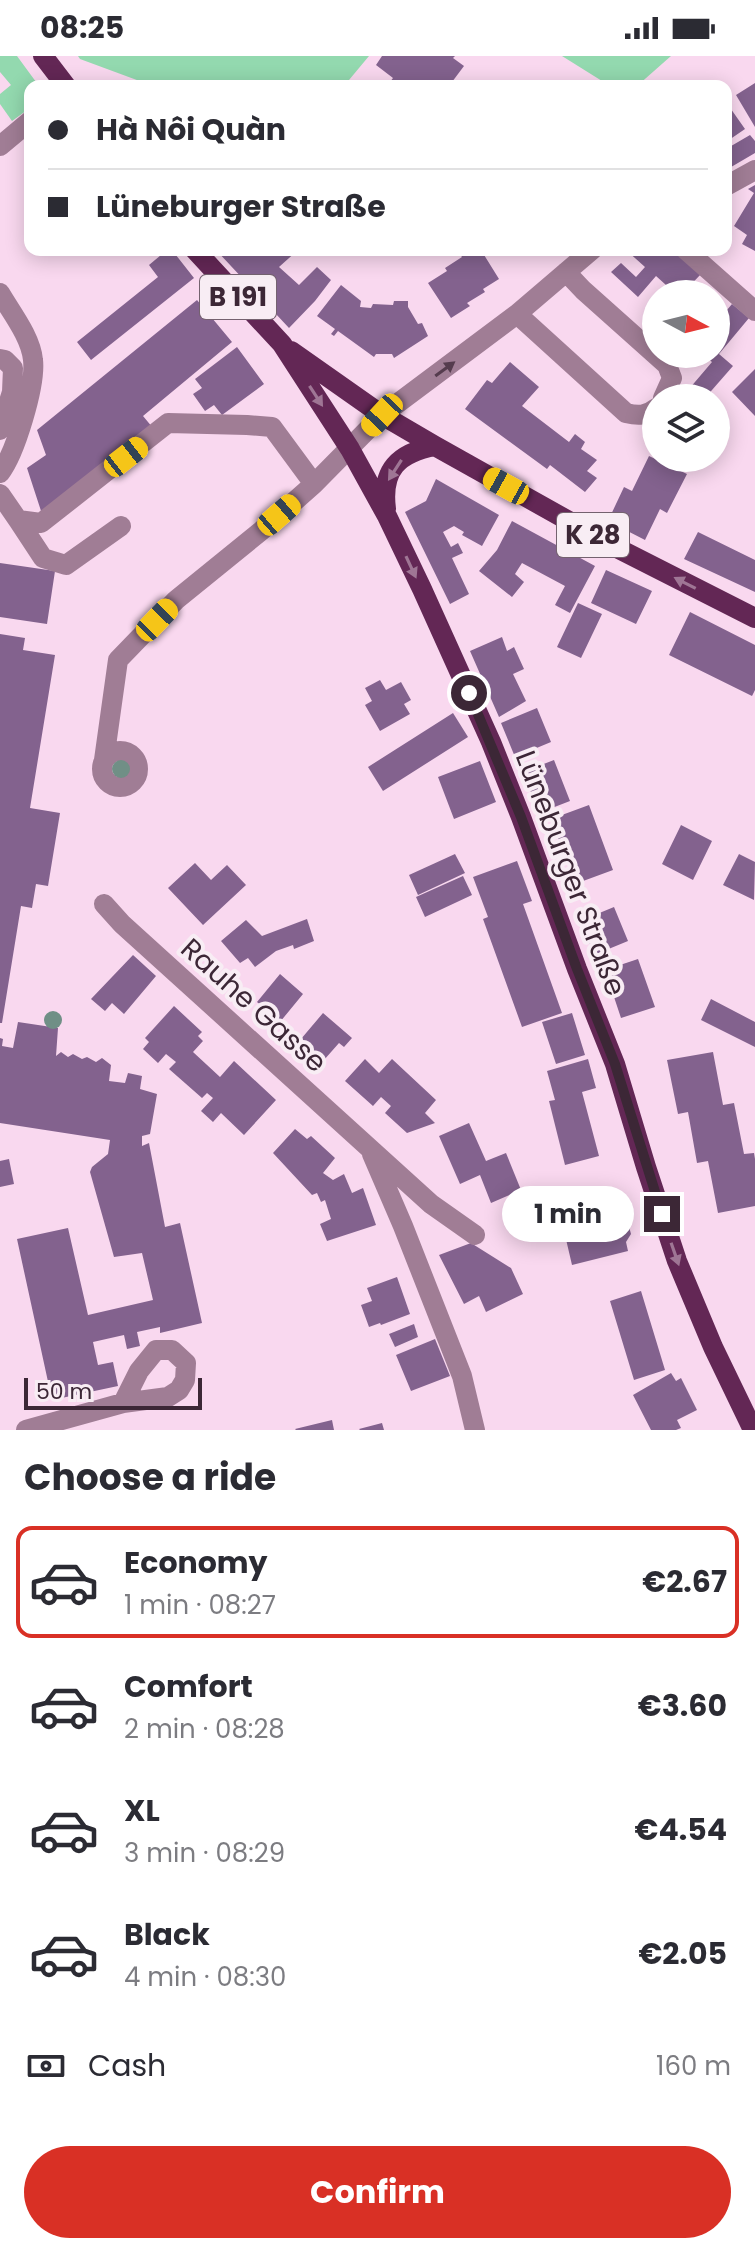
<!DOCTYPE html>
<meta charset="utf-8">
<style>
body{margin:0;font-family:Poppins,sans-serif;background:#f2f2f3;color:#2b2b33;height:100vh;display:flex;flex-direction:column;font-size:30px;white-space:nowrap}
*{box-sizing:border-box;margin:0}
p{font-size:26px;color:#7c7c81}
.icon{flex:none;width:44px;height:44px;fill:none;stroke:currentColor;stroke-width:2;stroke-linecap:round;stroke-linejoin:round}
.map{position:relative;height:1374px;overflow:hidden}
.details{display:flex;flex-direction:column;background:#fff;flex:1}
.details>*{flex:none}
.banner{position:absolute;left:24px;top:24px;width:708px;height:176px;border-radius:16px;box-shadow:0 4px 20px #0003;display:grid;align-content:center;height:176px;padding:0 24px;background:#fff}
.needle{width:52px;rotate:97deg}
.tools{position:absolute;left:642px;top:224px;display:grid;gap:16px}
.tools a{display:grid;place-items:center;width:88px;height:88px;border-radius:50%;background:#fff;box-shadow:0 4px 20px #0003;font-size:40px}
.scale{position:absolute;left:24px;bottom:20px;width:178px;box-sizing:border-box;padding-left:8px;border:4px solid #3c2736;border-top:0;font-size:22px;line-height:28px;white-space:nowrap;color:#3c2736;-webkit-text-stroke:6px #f8edf4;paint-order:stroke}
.end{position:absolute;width:36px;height:36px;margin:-18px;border:10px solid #3c2736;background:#fff;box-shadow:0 0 0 4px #fff}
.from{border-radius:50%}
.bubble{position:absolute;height:56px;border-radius:28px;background:#fff;box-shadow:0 4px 20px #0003;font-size:26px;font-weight:700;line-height:56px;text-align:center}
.car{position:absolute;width:24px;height:48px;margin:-24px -12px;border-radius:10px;box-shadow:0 0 6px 2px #0007;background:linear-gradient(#f5c518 24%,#345 0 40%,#f5c518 0 76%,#345 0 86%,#f5c518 0)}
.banner b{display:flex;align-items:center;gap:28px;height:76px;font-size:30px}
.banner b+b{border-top:2px solid #e1e1e2}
.banner i{width:20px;height:20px;background:#2b2b33}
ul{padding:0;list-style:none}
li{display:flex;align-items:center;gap:24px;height:112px;margin:0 16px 12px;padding:0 8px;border:4px solid transparent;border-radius:16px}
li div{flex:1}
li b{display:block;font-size:30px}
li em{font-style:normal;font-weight:700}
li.on{border-color:#d93025}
li>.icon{width:72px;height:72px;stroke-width:1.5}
h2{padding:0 24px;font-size:36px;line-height:96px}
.pay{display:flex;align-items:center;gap:20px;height:88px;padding:0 24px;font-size:30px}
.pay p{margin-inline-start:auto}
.button{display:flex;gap:16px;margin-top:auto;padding:16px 24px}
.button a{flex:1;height:92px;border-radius:48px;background:#d93025;color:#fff;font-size:32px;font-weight:700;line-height:92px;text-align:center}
.status{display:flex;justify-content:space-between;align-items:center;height:56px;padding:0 40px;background:#fff;direction:ltr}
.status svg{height:22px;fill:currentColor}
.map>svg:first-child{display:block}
.green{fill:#93d9af}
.building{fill:#83628e}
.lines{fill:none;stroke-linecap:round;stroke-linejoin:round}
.minor{stroke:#a07d95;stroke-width:20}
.major{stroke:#632755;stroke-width:20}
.tree{fill:#708f86}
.oneway{fill:#553c4e}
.oneway2{fill:#9f7695}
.route{stroke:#3c2736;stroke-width:10}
.labels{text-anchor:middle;stroke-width:8;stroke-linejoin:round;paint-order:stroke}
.shield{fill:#f8edf4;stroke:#74626f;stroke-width:2}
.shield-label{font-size:26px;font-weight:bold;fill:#3c2736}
.street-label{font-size:28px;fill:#3c2736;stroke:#f8edf4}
</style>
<div class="status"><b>08:25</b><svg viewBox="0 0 49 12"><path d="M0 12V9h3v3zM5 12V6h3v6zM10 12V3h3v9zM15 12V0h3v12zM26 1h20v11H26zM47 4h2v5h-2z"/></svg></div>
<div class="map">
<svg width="755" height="1374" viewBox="0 0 755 1374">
<rect width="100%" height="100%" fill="#f9d8ef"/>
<!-- green -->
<path class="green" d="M0 0H17L39 30H30V52L12 65 0 48V38L11 29 0 16Z
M78 0H369L344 30H153L80 3Z
M562 0H671L637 30H610Z"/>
<!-- building -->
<path class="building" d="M382 0H455L453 2 464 10 449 30H387L393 22 376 9Z
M755 27V71L736 39Z
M726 46 745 73 726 86Z
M750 79 755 85V97L726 114V93Z
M755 129V195L742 188 747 179 734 170 754 137 748 133Z
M167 194H172L194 222 91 304 77 286 158 221 149 209Z
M216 194H306L302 199 298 194 279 211 299 229 317 211 331 224 315 245 289 272Z
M464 194H481L499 223 483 233 485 236 467 247 470 250 451 262 428 227 447 215 445 212 462 201 459 197Z
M626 194H675L701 218 682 238H676L656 220 638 241 611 216 621 207 636 221 645 211Z
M341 229 361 245 360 251 371 252 373 248 393 249 394 245H408V251L418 268 422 267 428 280 394 302 392 298H376L374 301 338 275 334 280 331 278 335 273 317 260Z
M197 244 232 286 143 360 153 372 43 461 27 412 46 399 37 374Z
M732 248 749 262 719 298 733 310 705 342H700L689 333 712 306 702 298H716V267Z
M237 291 264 328 222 359 214 349 205 355 193 338 202 332 195 323Z
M510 306 539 331 522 350 569 386 575 378 585 386 581 393 597 404 587 415 597 422 585 436 550 409 547 413 465 353 487 324 492 327Z
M755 313V360L732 336Z
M649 400 687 418 667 457 660 453 645 484 608 465 624 431 632 435Z
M436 423 499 459 482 490 462 479 464 476 454 470 443 476 451 491 458 487 463 497 452 502 469 538 450 548 405 456 426 445Z
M512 465 595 510 570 557 555 549 565 530 522 507 515 518 524 526 512 541 479 515 497 494Z
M698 476 755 504V536L684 503Z
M0 507 55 515 47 568 0 561Z
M606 514 652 535 636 568 591 547Z
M578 547 602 558 581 602 557 591Z
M690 556 755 589V634L752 640 669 599Z
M0 578 25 582 23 594 55 599 30 752 60 757 48 830 36 828 32 852 21 850 2 967H0Z
M502 581 507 595 514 591 524 613 513 618 526 645 499 661 470 595Z
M380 624 386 634 401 626 411 644 404 648 410 658 380 675 365 649 372 645 365 632Z
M537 652 551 686 515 701 501 667Z
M453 657 468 681 383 735 368 711Z
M554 704 570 745 539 757 523 716Z
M480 705 496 746 454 763 438 721Z
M589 749 613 814 575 828 551 763Z
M681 769 712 785 693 824 662 808Z
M455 798 465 817 418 839 409 819Z
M739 798 755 806 754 844 723 829Z
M517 805 532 845 523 848 562 957 522 971 483 863 488 861 473 821Z
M195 807 211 824 227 809 246 829 203 869 168 832Z
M463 820 472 839 425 861 416 841Z
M614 851 628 885 594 899 580 865Z
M307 863 314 885 294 893 293 889 276 895 255 911 248 902 240 907 221 885 246 864 262 880Z
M133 899 156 920 124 958 112 947 105 955 91 943Z
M638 903 655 951 621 962 605 914Z
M280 918 303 938 280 966 257 946Z
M711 943 755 966V991L701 964Z
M174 950 202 976 198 980 203 985 193 996 220 1021 234 1005 276 1044 244 1079 221 1057 213 1066 201 1055 213 1042 207 1037 202 1042 169 1013 176 1006 166 998 158 1007 143 993 149 986 145 982Z
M323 957 352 982 344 991 339 987 324 1004 301 983Z
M572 957 585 999 556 1008 542 966Z
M18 966 58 972 56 1000 61 996 68 1001 73 998 82 1003 87 1001 96 1006 102 1002 111 1009 109 1025 125 1027 128 1017 142 1020 140 1033 157 1038 150 1078 142 1080V1090L149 1087 165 1171 180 1167 202 1267 160 1277V1271L137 1276 140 1290 127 1293 124 1279 93 1286 98 1309 113 1306 118 1330 52 1344 17 1183 68 1172 88 1259 153 1244 142 1197 114 1201 90 1116 92 1111 108 1098 110 1084 0 1067V982L3 983 2 990 13 992Z
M713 996 723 1049 734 1047 744 1098 754 1097 755 1103V1150L718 1157 708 1105 697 1107 688 1056 678 1058 667 1004Z
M365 1003 379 1017 392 1003 436 1044 425 1057 435 1067 407 1077 385 1057 391 1050 381 1041 373 1050 345 1025Z
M588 1003 596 1032 582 1036 599 1100 565 1109 549 1045 555 1044 547 1015Z
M469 1067 486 1105 506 1097 521 1134 491 1147 480 1119 460 1128 439 1080Z
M295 1073 307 1083 311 1080 335 1102 323 1117 333 1124 344 1118 352 1137 363 1132 376 1169 327 1185 320 1168 331 1163 325 1144 321 1146 317 1137 312 1139 273 1097Z
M9 1103 14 1128 0 1131V1105Z
M618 1152 619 1159 627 1163 631 1178 626 1186 628 1195 572 1209 565 1179 570 1178 569 1172 584 1169 589 1159Z
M471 1187 511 1212 523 1238 486 1256 479 1240 464 1248 439 1199Z
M397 1221 410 1258 381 1269 380 1267 369 1271 361 1249 372 1245 367 1232Z
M641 1235 665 1314 634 1324 610 1245Z
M414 1268 418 1281 395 1291 389 1278Z
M435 1283 450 1320 411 1335 396 1299Z
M671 1317 676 1325 681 1322 697 1354 677 1364 681 1372 676 1374H651L633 1339Z
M332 1364 334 1374H296L295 1373Z
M382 1367 384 1374H360L359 1373Z"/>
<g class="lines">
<!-- minor -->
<path class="minor" d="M0 90 30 65
M726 130 755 114
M686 194 755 255
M566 216 583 234 667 309 672 322 663 342
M0 237C11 256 31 281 33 304 36 329 15 398 0 417
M517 258 626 357C638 360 646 360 656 352
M0 303 5 304 13 312 12 336 0 374
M0 438 18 464 41 467 168 367 247 369 272 371 314 428
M18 464 43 502 66 509 121 470
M102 713a18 18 0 1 1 36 0a18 18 0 1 1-36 0Z
M104 704 118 604 176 544 261 475 314 428 382 359 517 258 592 194
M104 848 122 868 431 1148 475 1179
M372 1098 403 1170 462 1320 475 1374
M26 1374 123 1347 168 1341 179 1334 185 1324 186 1307 172 1294H156L139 1315 123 1347"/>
<!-- major -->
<path class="major" d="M43 0 66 30
M195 194 282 288 350 393 387 460 422 533 491 686 521 761 577 913 615 1008 646 1111 677 1205 713 1291 753 1374
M291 295 382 359 435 390 617 492 755 562
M386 453C381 414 398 397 435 390"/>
</g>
<!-- trees -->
<g class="tree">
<circle cx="121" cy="713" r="9"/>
<circle cx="53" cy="964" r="9"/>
</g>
<!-- one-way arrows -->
<defs><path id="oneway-solid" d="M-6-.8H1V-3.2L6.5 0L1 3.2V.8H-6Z" transform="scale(2)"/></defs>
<use class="oneway" href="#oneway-solid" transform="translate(445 313) rotate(-36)"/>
<g class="oneway2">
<use href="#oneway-solid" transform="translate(316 340) rotate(57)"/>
<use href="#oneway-solid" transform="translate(395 414) rotate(123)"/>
<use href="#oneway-solid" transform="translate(411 511) rotate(65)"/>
<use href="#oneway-solid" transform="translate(685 527) rotate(-153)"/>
<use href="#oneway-solid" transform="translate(675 1198) rotate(71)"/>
</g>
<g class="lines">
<!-- route -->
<path class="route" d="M469 637 521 761 577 913 615 1008 662 1158"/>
</g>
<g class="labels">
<!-- shield labels -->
<g class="shield">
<rect x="200" y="219" width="76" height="44" rx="6"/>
<rect x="557" y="457" width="72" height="44" rx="6"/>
</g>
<g class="shield-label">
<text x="238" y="250">B 191</text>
<text x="593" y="488">K 28</text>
</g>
<!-- street labels -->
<g class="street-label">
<text transform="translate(571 817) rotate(69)" y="10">Lüneburger Straße</text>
<text transform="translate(254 949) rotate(42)" y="10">Rauhe Gasse</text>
</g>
</g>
</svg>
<div class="tools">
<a><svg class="needle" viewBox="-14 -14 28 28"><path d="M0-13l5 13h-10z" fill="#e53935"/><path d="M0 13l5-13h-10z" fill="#7c7c81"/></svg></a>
<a><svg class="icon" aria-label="layers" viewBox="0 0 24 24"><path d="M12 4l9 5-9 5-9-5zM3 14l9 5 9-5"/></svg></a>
</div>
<div class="scale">50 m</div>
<i class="end from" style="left:469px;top:637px"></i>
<i class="end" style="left:662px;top:1158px"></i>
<div class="bubble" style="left:502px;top:1130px;width:132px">1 min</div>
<i class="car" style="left:382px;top:359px;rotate:223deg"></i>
<i class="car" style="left:126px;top:401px;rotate:52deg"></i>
<i class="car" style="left:506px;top:430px;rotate:299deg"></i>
<i class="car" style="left:279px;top:459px;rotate:49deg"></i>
<i class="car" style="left:157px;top:564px;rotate:44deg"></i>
<div class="banner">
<b><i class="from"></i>Hà Nôi Quàn</b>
<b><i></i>Lüneburger Straße</b>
</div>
</div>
<section class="details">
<h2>Choose a ride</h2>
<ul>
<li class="on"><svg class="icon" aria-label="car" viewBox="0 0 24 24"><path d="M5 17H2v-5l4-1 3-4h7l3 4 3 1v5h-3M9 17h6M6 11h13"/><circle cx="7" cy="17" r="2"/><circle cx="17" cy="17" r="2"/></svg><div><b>Economy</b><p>1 min · 08:27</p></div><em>€2.67</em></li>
<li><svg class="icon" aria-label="car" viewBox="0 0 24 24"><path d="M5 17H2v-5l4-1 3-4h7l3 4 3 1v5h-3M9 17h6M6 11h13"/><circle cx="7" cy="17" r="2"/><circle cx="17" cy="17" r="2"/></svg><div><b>Comfort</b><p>2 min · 08:28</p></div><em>€3.60</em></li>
<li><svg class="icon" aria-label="car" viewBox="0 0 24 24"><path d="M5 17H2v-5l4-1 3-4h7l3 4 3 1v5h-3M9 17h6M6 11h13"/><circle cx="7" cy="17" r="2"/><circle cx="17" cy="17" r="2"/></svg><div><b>XL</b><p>3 min · 08:29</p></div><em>€4.54</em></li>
<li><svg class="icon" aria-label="car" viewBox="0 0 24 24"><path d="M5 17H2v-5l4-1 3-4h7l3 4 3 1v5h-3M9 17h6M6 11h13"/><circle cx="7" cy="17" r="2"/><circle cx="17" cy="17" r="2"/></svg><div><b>Black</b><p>4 min · 08:30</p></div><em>€2.05</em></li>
</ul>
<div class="pay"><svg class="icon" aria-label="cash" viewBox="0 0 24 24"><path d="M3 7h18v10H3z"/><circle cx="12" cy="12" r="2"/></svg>Cash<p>160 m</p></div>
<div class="button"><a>Confirm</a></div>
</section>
